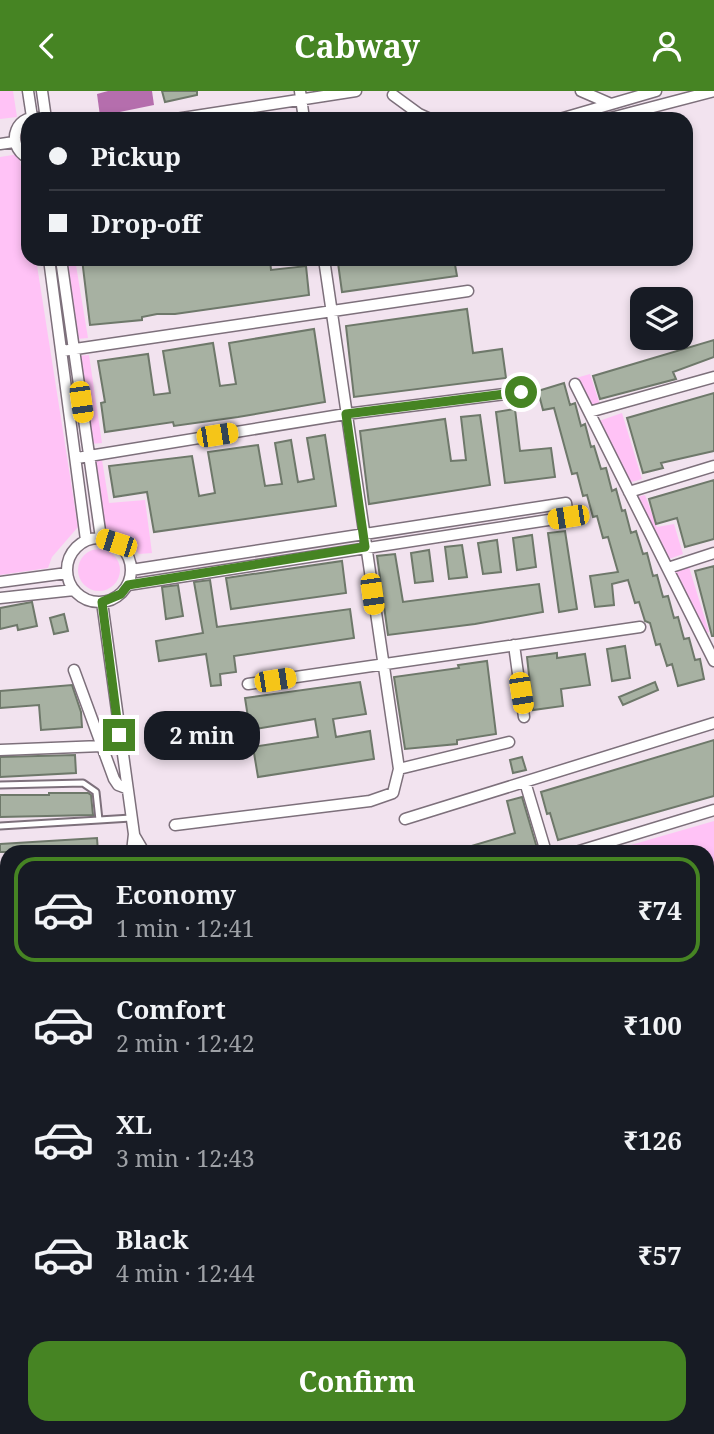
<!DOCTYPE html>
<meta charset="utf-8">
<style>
body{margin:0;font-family:"Noto Serif",serif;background:#20242c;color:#f1f3f6;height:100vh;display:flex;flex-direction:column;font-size:26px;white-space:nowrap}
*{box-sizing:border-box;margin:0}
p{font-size:23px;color:#9ea1a6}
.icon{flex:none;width:38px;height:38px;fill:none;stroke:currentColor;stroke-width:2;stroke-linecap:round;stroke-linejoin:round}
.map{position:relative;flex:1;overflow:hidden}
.panel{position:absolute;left:0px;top:754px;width:714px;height:590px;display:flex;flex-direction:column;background:#171b24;border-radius:21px 21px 0 0;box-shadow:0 4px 10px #0003}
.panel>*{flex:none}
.top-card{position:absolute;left:21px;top:21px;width:672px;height:154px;border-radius:21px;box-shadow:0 4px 10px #0003;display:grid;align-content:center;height:154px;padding:0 28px;background:#171b24}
.fabs{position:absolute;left:630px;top:196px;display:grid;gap:14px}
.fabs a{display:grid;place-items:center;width:63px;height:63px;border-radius:14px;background:#171b24;box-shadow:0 4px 10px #0003;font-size:35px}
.end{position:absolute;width:32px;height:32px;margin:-16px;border:9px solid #468423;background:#fff;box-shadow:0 0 0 4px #fff}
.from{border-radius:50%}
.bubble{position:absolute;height:49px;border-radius:21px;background:#171b24;box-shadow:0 4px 10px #0003;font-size:23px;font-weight:700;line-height:49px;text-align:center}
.car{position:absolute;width:21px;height:42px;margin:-21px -10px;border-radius:9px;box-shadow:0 0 5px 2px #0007;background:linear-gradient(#f5c518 24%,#345 0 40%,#f5c518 0 76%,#345 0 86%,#f5c518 0)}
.top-card b{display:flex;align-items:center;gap:24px;height:66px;font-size:26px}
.top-card b+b{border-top:2px solid #363941}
.top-card i{width:18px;height:18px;background:#f1f3f6}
ul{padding:12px 0 0;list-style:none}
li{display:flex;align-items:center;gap:21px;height:105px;margin:0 14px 10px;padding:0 14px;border:4px solid transparent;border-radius:21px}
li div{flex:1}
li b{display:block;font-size:26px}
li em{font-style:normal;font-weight:700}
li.selected{border-color:#468423}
li>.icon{width:63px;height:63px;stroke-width:1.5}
.button{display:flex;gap:14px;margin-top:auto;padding:14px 28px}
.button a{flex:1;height:80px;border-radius:21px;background:#468423;color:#fff;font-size:28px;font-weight:700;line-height:80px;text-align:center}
header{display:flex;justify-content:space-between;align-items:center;height:91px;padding:0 28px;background:#468423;color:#fff;font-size:32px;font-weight:700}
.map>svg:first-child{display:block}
.green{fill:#ffc2f6}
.water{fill:#b56ead}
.building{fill:#a7b1a2;stroke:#6e786a;stroke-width:2}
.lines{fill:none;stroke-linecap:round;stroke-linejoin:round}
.lane-casing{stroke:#7d707b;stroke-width:9}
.street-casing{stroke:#7d707b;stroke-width:13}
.lane{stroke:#fff;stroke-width:5}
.street{stroke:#fff;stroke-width:10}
.route{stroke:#468423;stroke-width:9}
</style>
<header><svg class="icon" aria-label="back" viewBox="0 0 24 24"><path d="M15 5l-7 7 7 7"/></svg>Cabway<svg class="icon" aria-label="person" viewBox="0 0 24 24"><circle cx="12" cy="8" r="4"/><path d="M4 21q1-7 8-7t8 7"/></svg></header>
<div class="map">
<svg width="714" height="1343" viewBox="0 0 714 1343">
<rect width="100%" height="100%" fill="#f2e3ef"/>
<!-- green -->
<path class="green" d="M0 0H13L17 26 0 28Z
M19 63 28 120V168H36L78 436 52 466 48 477 0 484V66Z
M64 168H75L88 247 77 248Z
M89 264 102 352 91 353 78 265Z
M590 283 600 314 592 318 576 287Z
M622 322 642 388 628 392 599 330Z
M93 369H102L109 412 145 409 152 462 139 463 122 444 102 435Z
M645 404 657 436 674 433 683 463 669 468 637 406Z
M78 479a21 21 0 1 1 42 0a21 21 0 1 1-42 0Z
M689 476 709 541 705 543 673 481Z
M714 730V795L707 797V761H626L624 756Z"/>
<!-- water -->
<path class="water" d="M108 0H152L154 14 100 25 97 3Z"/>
<!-- building -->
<path class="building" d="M162 0H197V4L165 11Z
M82 168H270L271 179 306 175 309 204 175 223H157L142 226V229L90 234Z
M362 168H454L457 185 342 201 338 172Z
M467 218 473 262 502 258 506 287 354 306 346 235Z
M314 238 325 311 238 326 174 335 173 331 105 341 101 312 105 311 98 270 148 263 154 304 170 302 163 260 213 252 220 295 236 293 229 252Z
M714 249V266L673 281 676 288 600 308 593 285Z
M564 292 570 314 575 312 581 335 585 333 591 356 594 355 601 378 606 377 612 400 616 398 622 420 625 419 631 442 636 440 643 463 647 462 653 485 657 484 663 506 668 505 674 527 678 526 684 548 689 547 695 569 700 568 704 588 678 595 672 573 667 575 660 553 656 554 650 532 645 530 639 511 635 512 628 489 612 493 614 514 595 516 590 485 618 481 608 446 603 447 597 425 593 426 587 404 583 405 577 382 572 383 554 317 543 319 538 300Z
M714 302V360L661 372 663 377 643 382 627 327Z
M515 318 520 360 551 357 555 386 505 392 496 321Z
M480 324 490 394 369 413 360 340 445 328 451 370 466 369 461 326Z
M325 344 336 415 154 441 147 401 114 406 109 375 192 365 199 405 215 402 208 361 258 354 265 395 282 393 275 352 291 349 298 391 314 388 307 347Z
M714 389V448L685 456 677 427 656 433 649 408Z
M565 440 577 518 559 521 548 442Z
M532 444 536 476 517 479 513 447Z
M497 449 501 481 483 483 478 452Z
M462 454 467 486 449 488 445 456Z
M429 459 433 490 415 492 411 462Z
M395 463 403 511 539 493 543 521 475 533 388 544 377 465Z
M342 470 346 502 231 518 226 487Z
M714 475V545H712L695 480Z
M210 489 217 536 350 518 354 547 234 565 236 581 220 583 221 594 211 595 206 563 159 570 156 550 203 542 194 491Z
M178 494 183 525 166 528 162 496Z
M32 511 37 535 18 539 17 534 0 538V517Z
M64 523 68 540 54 543 50 527Z
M625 555 630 587 612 590 607 558Z
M557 562V567L585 563 590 594 561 598 563 615 533 619 527 566Z
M487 570 496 643 457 649V653L405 658 394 586 459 577 458 574Z
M360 591 366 623 333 628 336 646 370 640 374 668 258 686 253 656 318 646 315 628 250 639 245 607Z
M655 591 658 599 623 614 619 606Z
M72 594 81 621 82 636 41 639 39 614 0 617V600Z
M714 649V705L558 749 550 722 547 723 541 701Z
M75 664 76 682 0 686V666Z
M522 666 526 679 513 682 510 669Z
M49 702H88L91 704 93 724 0 726V704H49Z
M522 706 537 757 521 761H458V759L515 742 507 710Z
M97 747 98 761H0V753Z"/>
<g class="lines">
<defs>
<path id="lane" d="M0 694 83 692 96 701 99 729 131 727
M0 735 99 729
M0 782H7
M0 905H7
M0 983 7 984
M707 1040 714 1038
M707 1194 714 1192
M707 1260 714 1284
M707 1305 714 1307
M546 1343 548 1337
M577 1343 578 1337"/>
<path id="street" d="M28 0 32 26
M42 0 46 28
M300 0 304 28
M581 0 611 13
M393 4 419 23 430 28
M176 28 356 0
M560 28 656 0
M607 28 714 0
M0 53 14 51
M28 67C3 53 17 19 44 28
M49 168 86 449
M61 168 101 447
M324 168 399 678
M62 260 468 200
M575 293 714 570
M589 321 714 286
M77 367 346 323 521 301
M629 401 714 375
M67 479a32 32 0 1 1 64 0a32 32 0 1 1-64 0Z
M668 477 714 462
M0 491 67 482
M128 494 568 426 566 412 131 479
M0 507 74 499
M102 511 134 743 132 761
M514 554 524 626
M74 579 114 688 118 694 126 697
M248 593 640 536
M0 659 102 655
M525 691 546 761
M405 728 714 632
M175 734 370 710 393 702 399 678 509 651
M134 744 144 761
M576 761 714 719
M707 807 714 805
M707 892 714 890
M707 982 714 980
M0 1198 7 1207
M0 1253H7
M0 1320 7 1316
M94 1337 98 1343
M232 1337 233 1343
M248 1337 249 1343"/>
</defs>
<!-- lane casing -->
<use href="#lane" class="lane-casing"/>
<!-- street casing -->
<use href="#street" class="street-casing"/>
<!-- lane -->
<use href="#lane" class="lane"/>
<!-- street -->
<use href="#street" class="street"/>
</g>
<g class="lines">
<!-- route -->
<path class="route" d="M119 644 102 511 121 503 128 494 365 456 346 323 521 301"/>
</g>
</svg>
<div class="fabs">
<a><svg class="icon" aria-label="layers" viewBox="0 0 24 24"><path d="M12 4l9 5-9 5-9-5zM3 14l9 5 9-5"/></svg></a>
</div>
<i class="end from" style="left:521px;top:301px"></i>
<i class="end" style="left:119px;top:644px"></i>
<div class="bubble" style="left:144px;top:620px;width:116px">2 min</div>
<i class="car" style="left:81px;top:311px;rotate:172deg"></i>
<i class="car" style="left:217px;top:344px;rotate:81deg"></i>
<i class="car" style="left:568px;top:426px;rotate:261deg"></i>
<i class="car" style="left:116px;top:452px;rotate:288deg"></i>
<i class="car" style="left:372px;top:503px;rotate:172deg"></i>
<i class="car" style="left:275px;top:589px;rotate:81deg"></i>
<i class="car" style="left:521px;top:602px;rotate:171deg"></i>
<div class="top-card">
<b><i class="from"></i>Pickup</b>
<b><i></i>Drop-off</b>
</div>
<section class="panel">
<ul>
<li class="selected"><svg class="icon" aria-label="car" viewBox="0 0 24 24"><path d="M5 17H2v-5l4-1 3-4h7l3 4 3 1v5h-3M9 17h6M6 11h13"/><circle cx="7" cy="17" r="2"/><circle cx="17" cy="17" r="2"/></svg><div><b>Economy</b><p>1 min · 12:41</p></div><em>₹74</em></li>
<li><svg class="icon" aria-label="car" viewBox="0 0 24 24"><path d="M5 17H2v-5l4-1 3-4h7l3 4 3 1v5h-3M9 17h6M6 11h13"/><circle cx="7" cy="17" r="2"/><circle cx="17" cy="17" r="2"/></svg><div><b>Comfort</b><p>2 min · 12:42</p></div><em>₹100</em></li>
<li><svg class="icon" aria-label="car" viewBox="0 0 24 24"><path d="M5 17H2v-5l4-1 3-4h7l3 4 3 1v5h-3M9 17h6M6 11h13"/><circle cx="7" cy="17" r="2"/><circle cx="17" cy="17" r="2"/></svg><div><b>XL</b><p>3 min · 12:43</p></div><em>₹126</em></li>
<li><svg class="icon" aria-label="car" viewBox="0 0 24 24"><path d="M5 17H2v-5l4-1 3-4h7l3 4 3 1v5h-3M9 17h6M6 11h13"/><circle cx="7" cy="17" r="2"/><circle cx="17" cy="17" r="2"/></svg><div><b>Black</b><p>4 min · 12:44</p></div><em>₹57</em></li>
</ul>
<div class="button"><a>Confirm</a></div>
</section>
</div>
